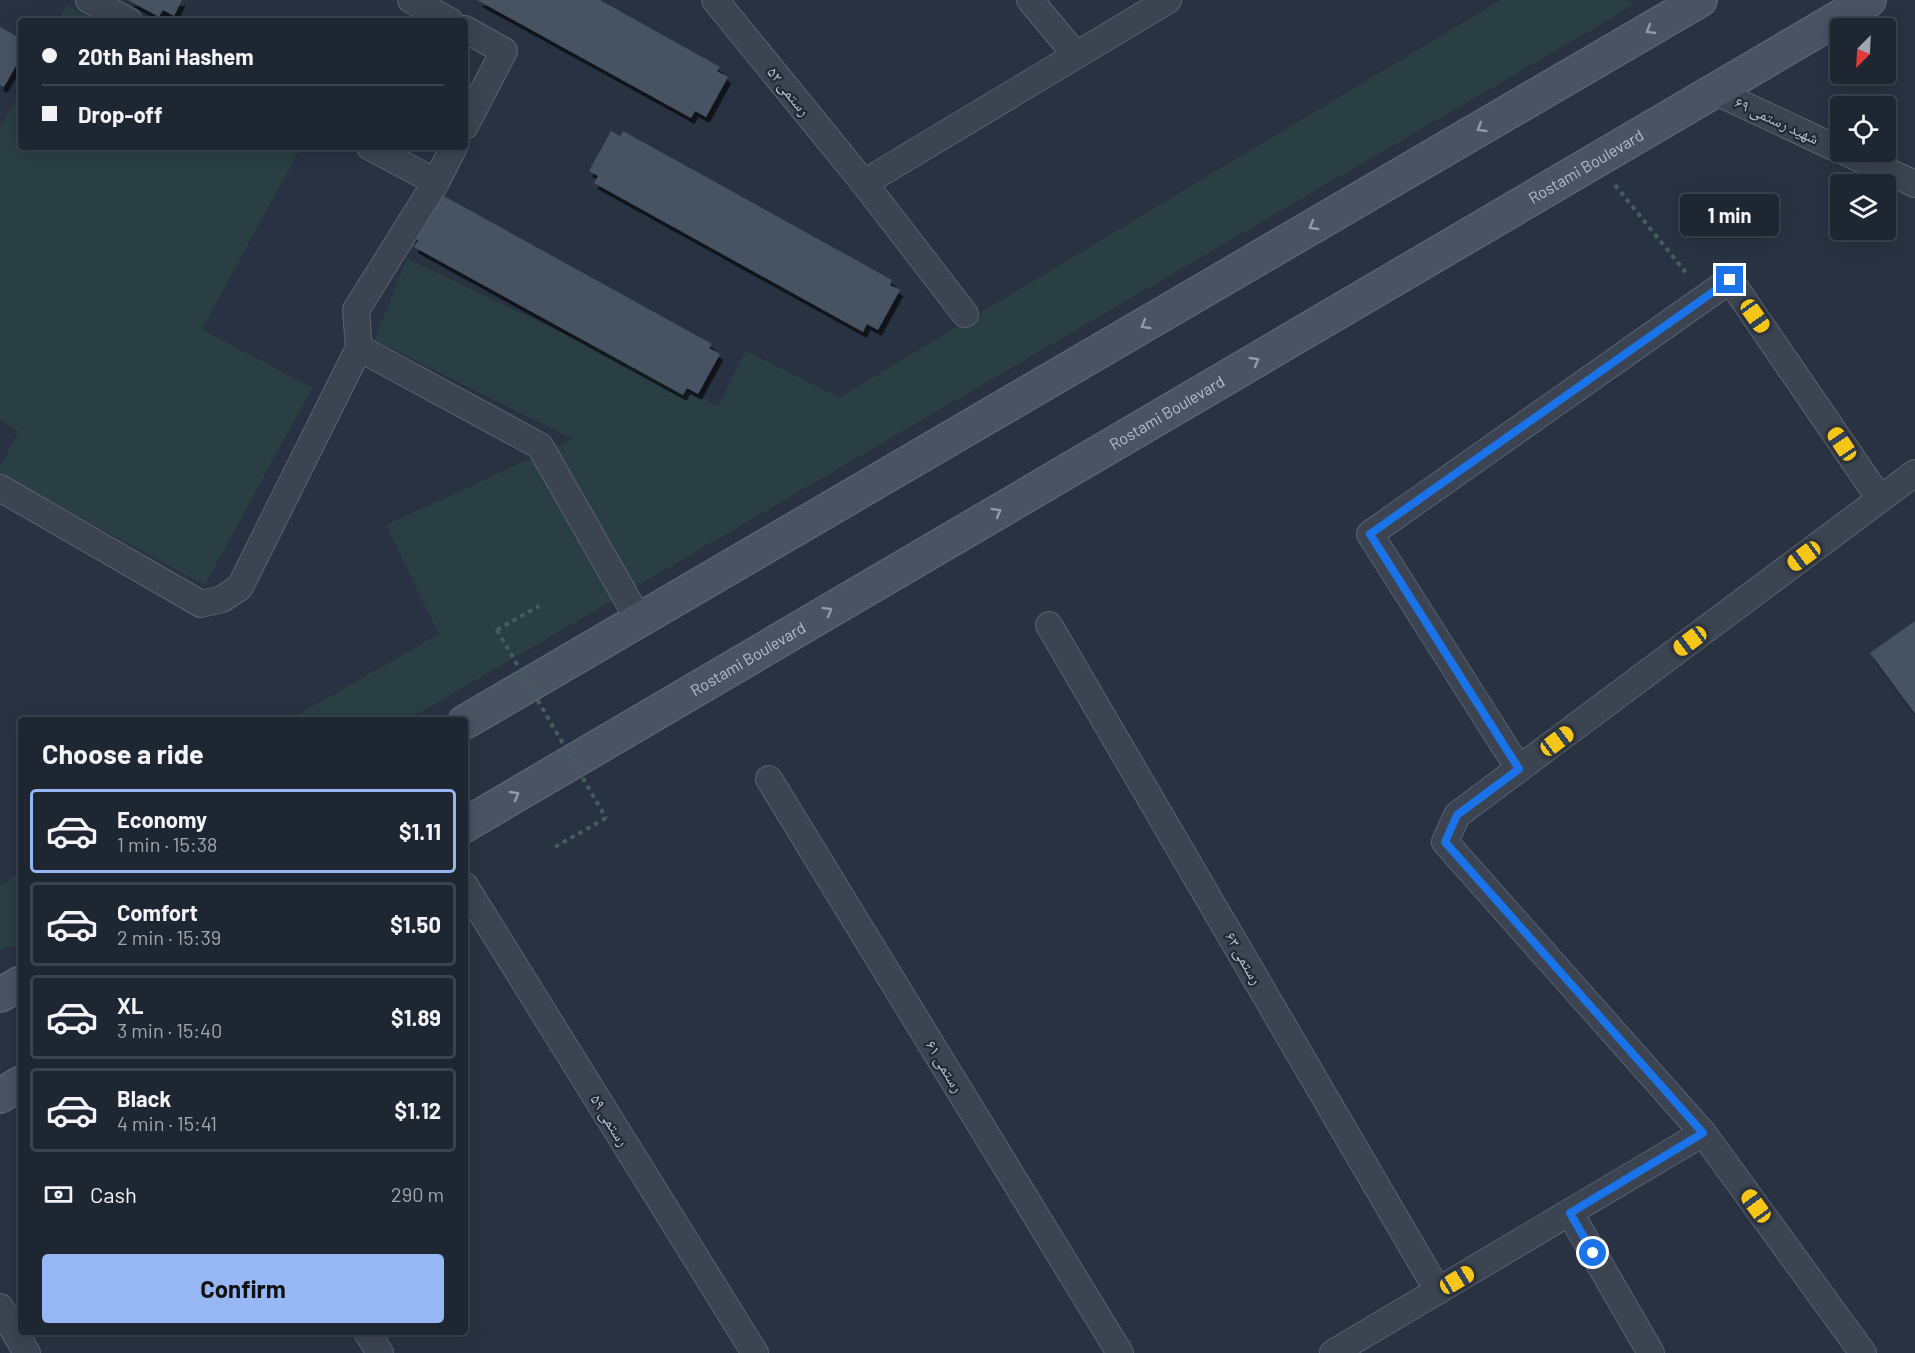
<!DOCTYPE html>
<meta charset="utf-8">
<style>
body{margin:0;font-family:Barlow,"Noto Naskh Arabic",sans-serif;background:#262e3a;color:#f1f3f6;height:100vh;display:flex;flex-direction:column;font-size:22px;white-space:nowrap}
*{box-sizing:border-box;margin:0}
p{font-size:20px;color:#a1a5ac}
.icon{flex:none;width:33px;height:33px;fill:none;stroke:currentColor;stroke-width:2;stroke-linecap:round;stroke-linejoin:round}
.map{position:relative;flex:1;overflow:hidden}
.drawer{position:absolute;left:18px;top:717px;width:450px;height:618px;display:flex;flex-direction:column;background:#1e2632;border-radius:6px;box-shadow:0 3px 15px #0003,0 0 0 2px #3c434d}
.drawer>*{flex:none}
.hud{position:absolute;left:18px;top:18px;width:450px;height:132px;border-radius:6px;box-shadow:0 3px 15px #0003,0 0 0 2px #3c434d;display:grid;align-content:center;height:132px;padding:0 24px;background:#1e2632}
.needle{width:39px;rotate:204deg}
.controls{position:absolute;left:1830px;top:18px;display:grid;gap:12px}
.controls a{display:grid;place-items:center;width:66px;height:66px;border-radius:6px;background:#1e2632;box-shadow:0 3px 15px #0003,0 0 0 2px #3c434d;font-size:30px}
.end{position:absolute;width:27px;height:27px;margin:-14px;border:8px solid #1a73e8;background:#fff;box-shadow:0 0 0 3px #fff}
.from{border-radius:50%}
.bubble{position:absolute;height:42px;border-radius:6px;background:#1e2632;box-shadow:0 3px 15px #0003,0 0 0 2px #3c434d;font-size:20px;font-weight:700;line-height:42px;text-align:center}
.car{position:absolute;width:18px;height:36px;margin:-18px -9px;border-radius:8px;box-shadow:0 0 4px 2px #0007;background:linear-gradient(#f5c518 24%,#345 0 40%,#f5c518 0 76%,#345 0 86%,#f5c518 0)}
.hud b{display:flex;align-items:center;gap:21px;height:57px;font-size:22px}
.hud b+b{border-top:2px solid #3c434d}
.hud i{width:15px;height:15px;background:#f1f3f6}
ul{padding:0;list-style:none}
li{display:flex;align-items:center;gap:18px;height:84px;margin:0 12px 9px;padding:0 12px;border:3px solid #3c434d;border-radius:6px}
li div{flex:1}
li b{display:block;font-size:22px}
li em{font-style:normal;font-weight:700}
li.selected{border-color:#96b6f4}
li>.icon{width:54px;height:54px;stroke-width:1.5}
h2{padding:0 24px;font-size:27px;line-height:72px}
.pay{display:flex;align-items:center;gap:15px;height:66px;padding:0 24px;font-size:22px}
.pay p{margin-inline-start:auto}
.button{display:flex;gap:12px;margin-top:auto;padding:12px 24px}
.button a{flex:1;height:69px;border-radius:6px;background:#96b6f4;color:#111;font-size:24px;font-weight:700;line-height:69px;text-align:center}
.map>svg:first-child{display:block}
.green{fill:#2a3f43}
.building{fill:#475263;filter:url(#shadow)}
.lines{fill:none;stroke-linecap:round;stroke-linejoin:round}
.street-casing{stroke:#5a626f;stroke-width:28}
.secondary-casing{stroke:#5a626f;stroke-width:36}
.path{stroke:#485b5f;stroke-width:4;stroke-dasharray:4.5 4.5;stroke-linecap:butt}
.street{stroke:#3c4451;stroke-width:26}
.secondary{stroke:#4a5364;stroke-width:33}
.path-bridge{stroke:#485b5f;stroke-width:4;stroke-dasharray:4.5 4.5;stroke-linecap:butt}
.oneway{stroke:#9299a7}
.route{stroke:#1a73e8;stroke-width:8}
.labels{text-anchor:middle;stroke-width:4.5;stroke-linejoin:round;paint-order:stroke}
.street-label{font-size:16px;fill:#b9bfcb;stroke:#212937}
</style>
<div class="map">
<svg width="1915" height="1353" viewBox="0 0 1915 1353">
<defs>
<filter id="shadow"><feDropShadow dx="3.5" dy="6" stdDeviation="0" flood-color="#0009"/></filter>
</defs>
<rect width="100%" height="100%" fill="#283242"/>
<!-- green -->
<path class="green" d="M1501 0H1627L1634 5 407 720H289L439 634 386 525 573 439 374 340 407 259 718 406 745 351 840 397Z
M66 5 96 21H58Z
M21 89V147H301L202 329 312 388 205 585 0 474V466L19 431 0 420V128Z
M21 873V944L0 950V885Z"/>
<!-- building -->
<path class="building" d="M128 0H182L174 16 163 10 159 17Z
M477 0H600L720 67 717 71 728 77 706 117 695 111 691 118Z
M0 27 18 37 16 41 21 44V57L4 87 0 85Z
M611 131 620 136 623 131 892 280 890 285 900 290 878 330 867 324 863 332 594 183 598 176 589 171Z
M430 194 440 200 442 195 712 344 709 348 720 354 698 394 687 388 683 395 414 247 418 240 408 234Z
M1915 621V714L1870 653Z"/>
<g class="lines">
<defs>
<path id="street" d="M89 0 129 21
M411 0 450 21
M715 0 864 183 965 314
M1030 0 1076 55
M465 29 504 51 465 126
M1714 91 1840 150
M370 147 436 182
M1845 152 1915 184
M864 183 1168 0
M359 348 356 310 436 182 454 147
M0 488 201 604 222 599 240 587 359 348 540 446 639 620
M1049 625 1438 1291
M1519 769 1370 534 1730 280 1880 499
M769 779 1120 1353
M465 886 755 1353
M1570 1213 1651 1353
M0 1307 27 1353
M367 1332 380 1353
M1333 1353 1703 1133
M1863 1353 1703 1133 1445 842 1457 815 1915 473"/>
<g id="secondary">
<path d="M465 722 1700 0"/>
<path id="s1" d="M465 825 1869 0"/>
<path d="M0 995 21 983"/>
<path d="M0 1096 21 1083"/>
</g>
</defs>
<!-- street casing -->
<use href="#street" class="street-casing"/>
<!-- secondary casing -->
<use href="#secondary" class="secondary-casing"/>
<!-- path -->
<path class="path" d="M1615 185 1688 275
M497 630 539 606
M555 847 606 818"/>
<!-- street -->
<use href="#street" class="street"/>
<!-- secondary -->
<use href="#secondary" class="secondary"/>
<!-- path-bridge -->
<path class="path-bridge" d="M497 630 606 818"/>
</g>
<!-- one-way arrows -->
<defs><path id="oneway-chevron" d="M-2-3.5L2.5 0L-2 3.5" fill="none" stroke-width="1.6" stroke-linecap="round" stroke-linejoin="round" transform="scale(1.5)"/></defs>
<g class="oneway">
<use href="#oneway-chevron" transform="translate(1650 30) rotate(150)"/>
<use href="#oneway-chevron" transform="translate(1481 128) rotate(150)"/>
<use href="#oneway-chevron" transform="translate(1313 226) rotate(150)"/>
<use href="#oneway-chevron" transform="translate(1145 325) rotate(150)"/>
<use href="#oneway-chevron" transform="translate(1255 361) rotate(-30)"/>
<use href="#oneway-chevron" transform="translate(997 512) rotate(-30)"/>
<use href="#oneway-chevron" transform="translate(828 611) rotate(-30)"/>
<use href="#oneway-chevron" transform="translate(515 795) rotate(-30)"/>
</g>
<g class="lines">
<!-- route -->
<path class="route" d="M1593 1253 1570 1213 1703 1133 1445 842 1457 815 1519 769 1370 534 1730 280"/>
</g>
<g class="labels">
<!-- street labels -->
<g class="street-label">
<text transform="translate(789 91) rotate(51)" y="6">رستمی ۵۲</text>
<text transform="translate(1777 120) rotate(25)" y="6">شهید رستمی ۶۹</text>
<text dy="6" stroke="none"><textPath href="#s1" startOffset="1300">Rostami Boulevard</textPath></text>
<text dy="6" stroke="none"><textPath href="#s1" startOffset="814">Rostami Boulevard</textPath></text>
<text dy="6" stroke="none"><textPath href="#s1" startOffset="328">Rostami Boulevard</textPath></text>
<text transform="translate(1244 958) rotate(60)" y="6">رستمی ۶۳</text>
<text transform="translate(945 1066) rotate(59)" y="6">رستمی ۶۱</text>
<text transform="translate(610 1120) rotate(58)" y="6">رستمی ۵۹</text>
</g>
</g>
</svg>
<div class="controls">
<a><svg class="needle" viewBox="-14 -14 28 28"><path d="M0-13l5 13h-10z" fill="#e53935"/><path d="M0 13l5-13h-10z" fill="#a1a5ac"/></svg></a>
<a><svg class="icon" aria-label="locate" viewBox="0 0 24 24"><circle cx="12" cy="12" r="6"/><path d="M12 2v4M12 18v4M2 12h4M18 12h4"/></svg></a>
<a><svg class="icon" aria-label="layers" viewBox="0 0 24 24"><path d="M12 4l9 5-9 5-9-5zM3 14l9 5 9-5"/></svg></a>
</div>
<i class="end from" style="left:1593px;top:1253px"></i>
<i class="end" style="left:1730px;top:280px"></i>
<div class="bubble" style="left:1680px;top:194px;width:99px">1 min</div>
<i class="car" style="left:1755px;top:316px;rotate:145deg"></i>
<i class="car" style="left:1842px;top:444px;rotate:326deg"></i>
<i class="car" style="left:1804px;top:556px;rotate:233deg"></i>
<i class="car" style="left:1690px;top:641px;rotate:233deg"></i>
<i class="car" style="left:1557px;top:741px;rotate:53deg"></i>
<i class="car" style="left:1756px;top:1206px;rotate:324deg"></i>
<i class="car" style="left:1457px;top:1280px;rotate:59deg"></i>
<div class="hud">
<b><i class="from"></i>20th Bani Hashem</b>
<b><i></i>Drop-off</b>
</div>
<section class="drawer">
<h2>Choose a ride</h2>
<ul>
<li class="selected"><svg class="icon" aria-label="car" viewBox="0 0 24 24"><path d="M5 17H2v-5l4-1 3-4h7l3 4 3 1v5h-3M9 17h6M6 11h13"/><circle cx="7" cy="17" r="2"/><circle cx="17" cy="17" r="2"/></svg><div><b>Economy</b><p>1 min · 15:38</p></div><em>$1.11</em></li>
<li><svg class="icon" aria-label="car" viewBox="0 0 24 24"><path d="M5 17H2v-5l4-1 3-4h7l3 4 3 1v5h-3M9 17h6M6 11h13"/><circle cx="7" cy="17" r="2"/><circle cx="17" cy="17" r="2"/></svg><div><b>Comfort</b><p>2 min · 15:39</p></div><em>$1.50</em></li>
<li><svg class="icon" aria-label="car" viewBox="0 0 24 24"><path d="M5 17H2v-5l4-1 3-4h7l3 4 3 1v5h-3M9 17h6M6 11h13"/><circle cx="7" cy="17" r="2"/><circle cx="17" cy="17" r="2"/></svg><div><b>XL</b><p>3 min · 15:40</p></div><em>$1.89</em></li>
<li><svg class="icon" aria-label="car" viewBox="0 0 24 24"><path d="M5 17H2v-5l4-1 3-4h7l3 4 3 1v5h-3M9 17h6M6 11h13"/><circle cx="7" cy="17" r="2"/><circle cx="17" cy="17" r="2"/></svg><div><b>Black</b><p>4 min · 15:41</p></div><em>$1.12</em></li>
</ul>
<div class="pay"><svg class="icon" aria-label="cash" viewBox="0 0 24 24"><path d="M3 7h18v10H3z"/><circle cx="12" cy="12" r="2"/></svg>Cash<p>290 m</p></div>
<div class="button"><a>Confirm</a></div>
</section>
</div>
